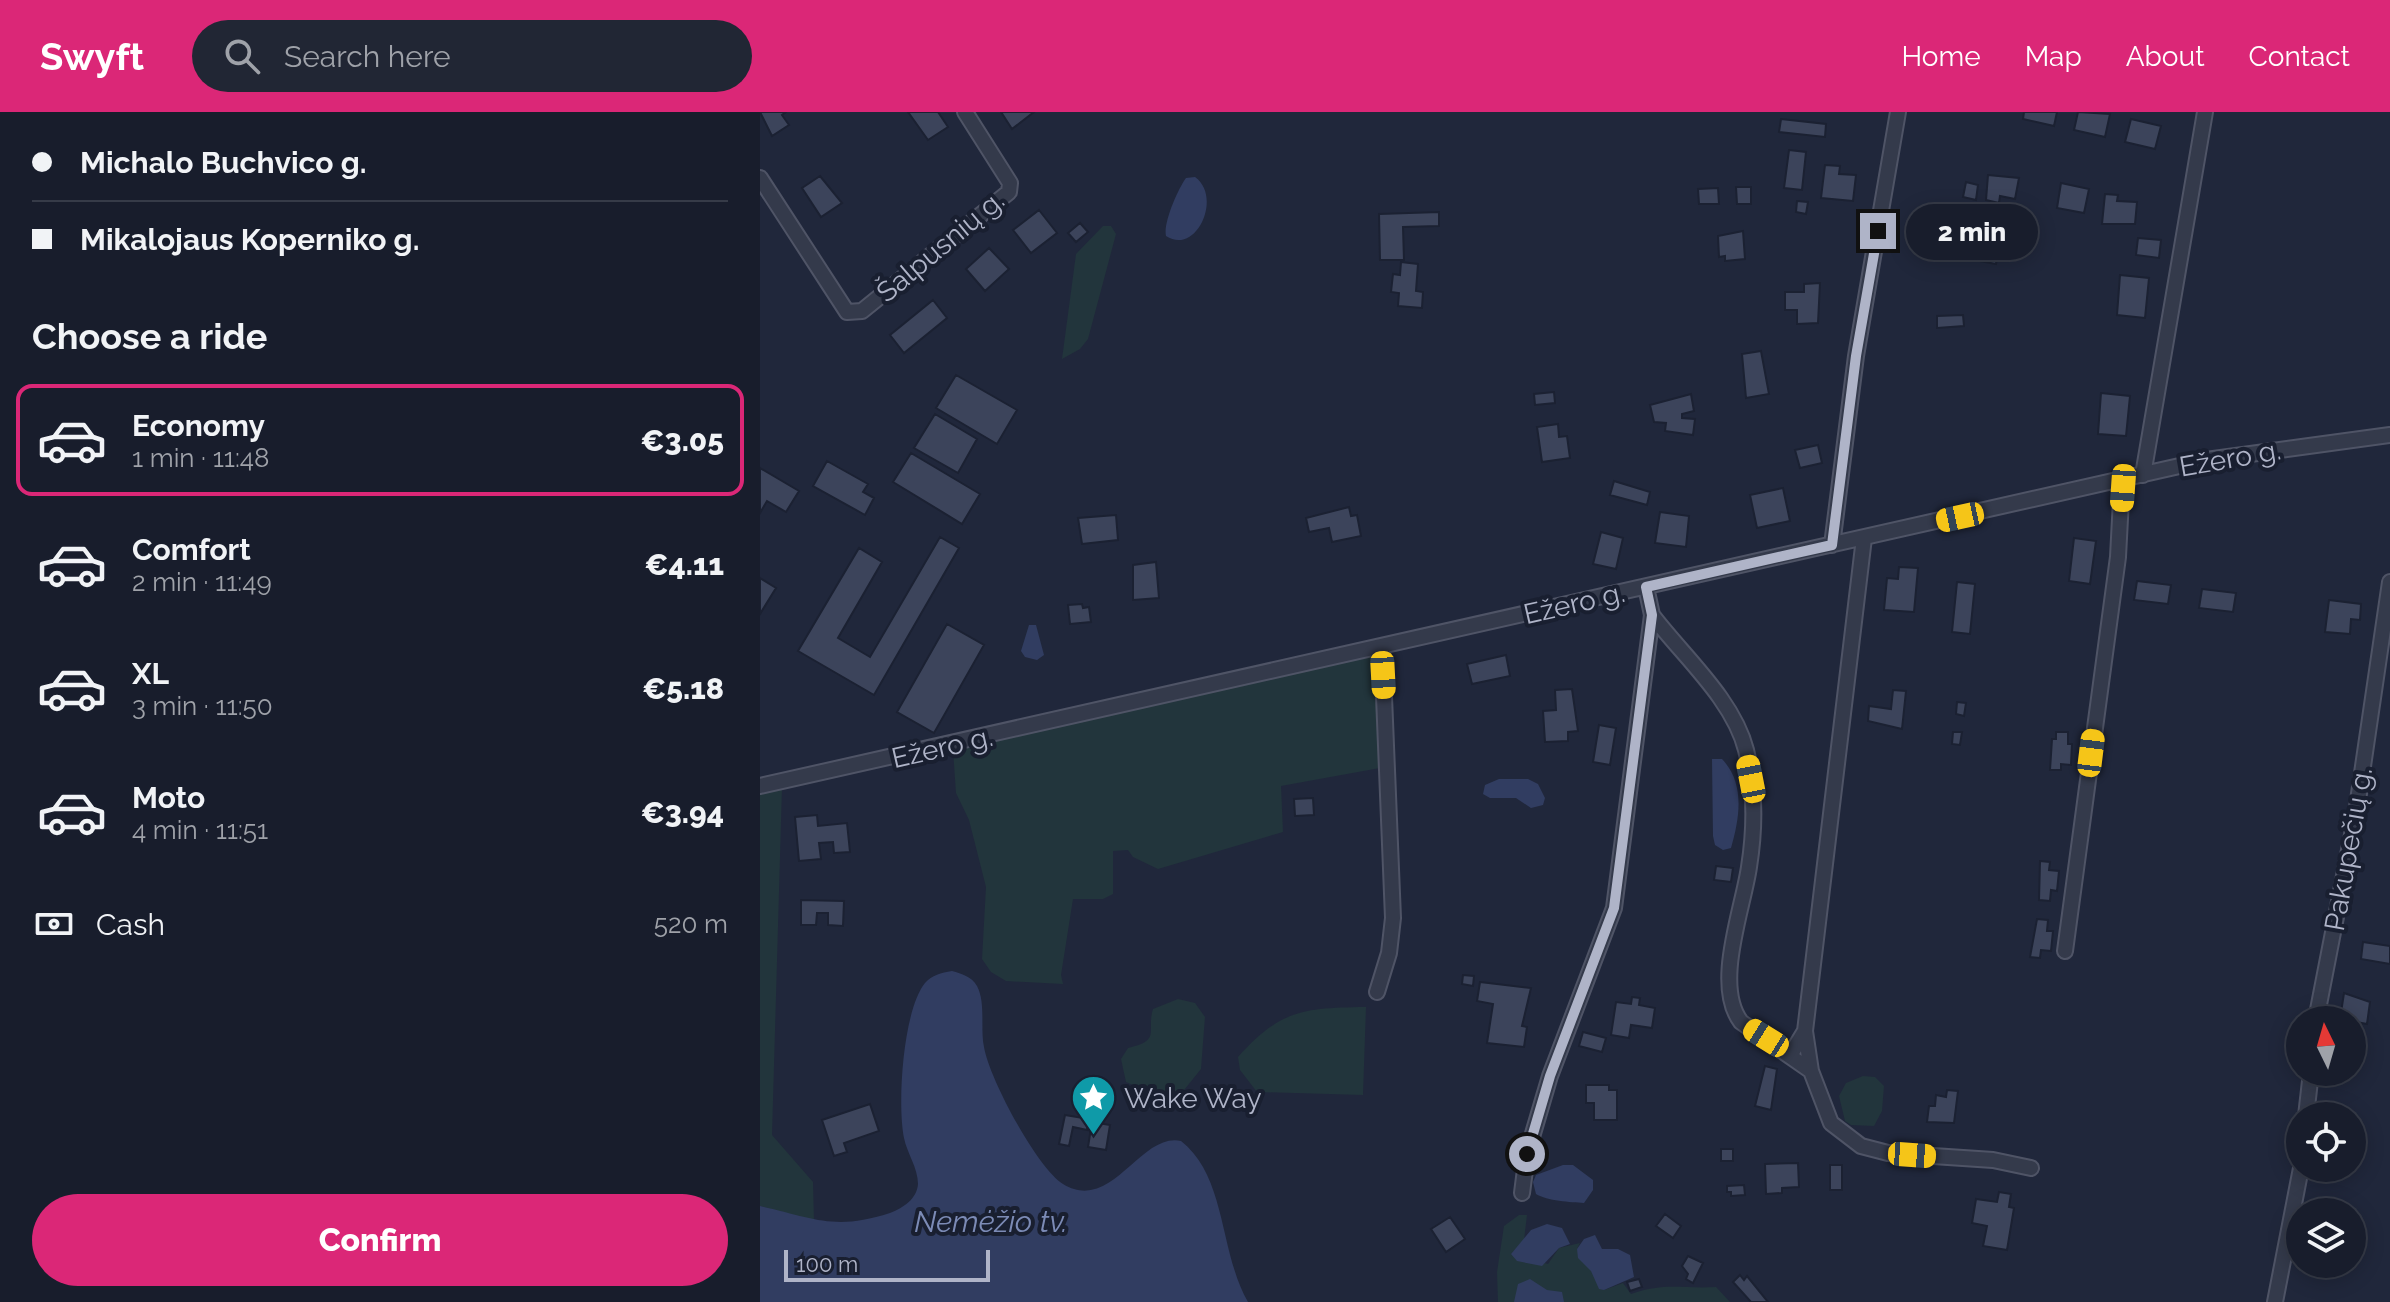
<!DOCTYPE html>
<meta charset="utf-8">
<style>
body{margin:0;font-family:Raleway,sans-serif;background:#212634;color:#f1f3f6;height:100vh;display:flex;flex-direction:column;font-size:30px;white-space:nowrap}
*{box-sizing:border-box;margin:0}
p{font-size:26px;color:#9fa2a9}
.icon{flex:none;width:44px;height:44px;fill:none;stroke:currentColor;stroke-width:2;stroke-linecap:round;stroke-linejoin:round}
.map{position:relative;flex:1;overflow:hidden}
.details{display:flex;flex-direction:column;background:#181d2c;width:760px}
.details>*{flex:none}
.top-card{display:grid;align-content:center;height:176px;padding:0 32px;background:#181d2c}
.needle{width:52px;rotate:355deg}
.buttons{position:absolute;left:1526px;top:894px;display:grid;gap:16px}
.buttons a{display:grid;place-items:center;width:80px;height:80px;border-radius:50%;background:#181d2c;box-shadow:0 4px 20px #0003,0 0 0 2px #363b48;font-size:40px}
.scale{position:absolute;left:24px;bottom:20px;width:206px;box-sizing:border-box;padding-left:8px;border:4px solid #afb4c8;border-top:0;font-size:22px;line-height:28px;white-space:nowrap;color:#afb4c8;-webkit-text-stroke:6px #191f30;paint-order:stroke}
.end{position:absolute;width:36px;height:36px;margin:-18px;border:10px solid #afb4c8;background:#111;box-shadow:0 0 0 4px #111}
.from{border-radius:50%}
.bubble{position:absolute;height:56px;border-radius:28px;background:#181d2c;box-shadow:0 4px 20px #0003,0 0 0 2px #363b48;font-size:26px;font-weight:800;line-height:56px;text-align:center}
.car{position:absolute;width:24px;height:48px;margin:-24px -12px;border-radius:10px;box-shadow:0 0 6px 2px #0007;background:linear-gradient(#f5c518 24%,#345 0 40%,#f5c518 0 76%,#345 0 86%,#f5c518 0)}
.top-card b{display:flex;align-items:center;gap:28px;height:76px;font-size:30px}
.top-card b+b{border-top:2px solid #363b48}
.top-card i{width:20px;height:20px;background:#f1f3f6}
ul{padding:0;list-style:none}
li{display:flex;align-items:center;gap:24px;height:112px;margin:0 16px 12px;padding:0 16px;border:4px solid transparent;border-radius:16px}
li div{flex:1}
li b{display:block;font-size:30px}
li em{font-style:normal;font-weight:800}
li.current{border-color:#db2777}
li>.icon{width:72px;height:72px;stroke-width:1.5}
h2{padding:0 32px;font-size:36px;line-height:96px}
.pay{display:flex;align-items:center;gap:20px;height:88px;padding:0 32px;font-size:30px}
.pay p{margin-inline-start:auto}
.button{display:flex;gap:16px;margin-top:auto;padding:16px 32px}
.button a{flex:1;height:92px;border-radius:48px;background:#db2777;color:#fff;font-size:32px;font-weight:800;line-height:92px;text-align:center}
header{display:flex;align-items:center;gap:48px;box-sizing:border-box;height:112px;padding:0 40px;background:#db2777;color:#fff}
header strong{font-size:38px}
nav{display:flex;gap:44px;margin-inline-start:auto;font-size:28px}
.search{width:560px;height:72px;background:#212634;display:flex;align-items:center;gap:20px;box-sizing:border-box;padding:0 28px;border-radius:44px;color:#9fa2a9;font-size:30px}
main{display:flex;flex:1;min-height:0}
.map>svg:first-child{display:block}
.green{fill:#22353c}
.water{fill:#313d61}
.building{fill:#3c445b;stroke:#1b2132;stroke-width:2}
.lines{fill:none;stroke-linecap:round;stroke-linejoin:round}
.street-casing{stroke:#4f5466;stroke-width:18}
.street{stroke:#343a4b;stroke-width:14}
.route{stroke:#afb4c8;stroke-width:10}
.labels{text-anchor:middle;stroke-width:8;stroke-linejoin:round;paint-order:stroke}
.street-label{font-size:28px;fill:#afb4c8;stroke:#191f30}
.poi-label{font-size:28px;fill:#afb4c8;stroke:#191f30;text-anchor:start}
.water-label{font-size:30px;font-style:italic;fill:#7c8bb6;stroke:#191f30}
</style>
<header>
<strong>Swyft</strong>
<div class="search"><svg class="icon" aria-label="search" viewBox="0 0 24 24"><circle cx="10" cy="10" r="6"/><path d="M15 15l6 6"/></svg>Search here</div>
<nav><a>Home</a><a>Map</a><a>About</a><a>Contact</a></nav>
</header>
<main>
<section class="details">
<div class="top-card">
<b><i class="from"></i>Michalo Buchvico g.</b>
<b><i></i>Mikalojaus Koperniko g.</b>
</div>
<h2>Choose a ride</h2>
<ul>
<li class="current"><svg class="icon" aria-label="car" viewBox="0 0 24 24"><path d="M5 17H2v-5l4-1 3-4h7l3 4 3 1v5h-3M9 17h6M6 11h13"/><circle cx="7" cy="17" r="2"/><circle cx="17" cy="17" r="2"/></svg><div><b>Economy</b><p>1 min · 11:48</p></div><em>€3.05</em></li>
<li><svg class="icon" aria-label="car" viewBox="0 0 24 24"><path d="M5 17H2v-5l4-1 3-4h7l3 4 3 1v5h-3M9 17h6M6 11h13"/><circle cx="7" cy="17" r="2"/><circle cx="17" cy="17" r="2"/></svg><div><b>Comfort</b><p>2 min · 11:49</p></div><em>€4.11</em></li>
<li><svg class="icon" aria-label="car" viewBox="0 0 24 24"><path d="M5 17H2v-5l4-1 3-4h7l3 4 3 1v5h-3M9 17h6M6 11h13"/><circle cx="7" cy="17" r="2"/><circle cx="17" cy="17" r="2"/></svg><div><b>XL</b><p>3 min · 11:50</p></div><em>€5.18</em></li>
<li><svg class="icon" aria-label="car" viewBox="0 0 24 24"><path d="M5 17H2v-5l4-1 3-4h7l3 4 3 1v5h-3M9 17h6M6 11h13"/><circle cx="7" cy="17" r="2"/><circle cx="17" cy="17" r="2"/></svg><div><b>Moto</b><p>4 min · 11:51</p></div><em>€3.94</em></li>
</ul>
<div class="pay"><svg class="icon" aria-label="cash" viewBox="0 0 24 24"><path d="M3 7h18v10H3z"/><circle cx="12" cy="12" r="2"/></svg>Cash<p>520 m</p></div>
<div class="button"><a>Confirm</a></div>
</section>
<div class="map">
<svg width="1630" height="1190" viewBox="0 0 1630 1190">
<rect width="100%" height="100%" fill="#20273b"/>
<!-- green -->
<path class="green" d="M343 114H351L356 122 328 227 320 237 302 247 316 142Z
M613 543 620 656 521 674 523 720 398 757 373 745 368 738 353 739V782L343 787H313L301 863 303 872 246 869 231 860 222 847 226 775 209 708 196 681 193 638Z
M22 675 12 1023 53 1070 54 1109 0 1094V680Z
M418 887 435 891 445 905 441 957 416 988H407L366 970 361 947 368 936C402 928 386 920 393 897Z
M606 895 603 983 497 980 480 958 478 945C521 897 544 896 606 895Z
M1103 964 1115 965 1124 974 1122 999 1114 1014 1091 1013 1085 1009 1079 984 1086 971Z
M759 1103H767L764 1128 751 1142 788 1152 799 1136 820 1131 817 1137 844 1178 863 1171 871 1182C905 1170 921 1177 956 1175L970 1190H738L737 1160 744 1114Z"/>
<!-- water -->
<path class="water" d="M435 65C463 85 436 144 406 124 403 111 418 77 426 66Z
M269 513H276L284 543 277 548 265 545 261 539Z
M952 647H962C985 671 980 705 971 736L963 738 955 733 953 724Z
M739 667H768L778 672 785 686 783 693 771 696 756 686H730L723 682 725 673Z
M192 859C202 862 211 864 217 874 226 891 220 917 224 935 229 966 277 1056 303 1072 352 1102 380 1020 421 1029 467 1065 459 1140 488 1190H0V1094C53 1106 75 1119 130 1101 143 1096 157 1087 158 1072 158 1056 147 1041 144 1026 137 992 143 898 165 871 172 863 181 861 192 859Z
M803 1053H813L833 1068V1078L824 1091C811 1090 787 1089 776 1082L773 1070 776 1063Z
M787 1112 802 1116 810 1132 799 1136 782 1154 757 1149 751 1142 771 1118Z
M835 1123 842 1137H858L870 1143 874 1165 844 1178 839 1177 831 1159 818 1146 817 1137 824 1127Z
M770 1167 787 1178 802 1180 804 1190H754L758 1172Z"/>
<!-- building -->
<path class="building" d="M0 0H26L22 3 29 13 12 24Z
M148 0H178L188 15 168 28Z
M241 0H274L252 17Z
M1264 0H1297L1294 14 1263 7Z
M1318 0 1350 2 1345 25 1314 18Z
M1021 7 1066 12 1065 25 1019 20Z
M1371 7 1401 14 1395 37 1365 30Z
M1029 38 1046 40 1042 78 1024 76Z
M1065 53 1080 54 1079 62 1096 63 1093 89 1061 86Z
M1228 63 1259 66 1255 87 1240 84 1239 91 1226 88Z
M60 64 82 91 61 105 42 76Z
M1206 70 1218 73 1216 88 1203 85Z
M1301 71 1329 77 1324 101 1297 96Z
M976 75H991V92H977Z
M958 76 959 92H939L938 77Z
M1345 82 1358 83 1357 89 1377 90 1375 112H1342Z
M1037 89 1048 90 1046 102 1036 100Z
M279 98 297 121 271 141 253 118Z
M679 100V114L643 115 644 148H620L619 102Z
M1223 101 1252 106 1246 138 1239 136 1236 152 1220 149 1223 132 1218 131Z
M320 111 328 120 316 130 308 121Z
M983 119 985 147 965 149V144L959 145 958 124Z
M1378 126 1401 128 1399 146 1376 143Z
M229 136 249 157 225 179 206 157Z
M641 150 658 152 656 179 663 180 662 196 638 194 639 181 631 180 633 162 640 163Z
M1360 163 1389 166 1385 206 1357 203Z
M1060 171 1058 211 1037 212V198H1025V180H1044V172Z
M173 188 187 206 144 241 130 223Z
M1203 203 1204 214 1177 216V204Z
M1001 239 1009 282 986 286 982 242Z
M196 263 257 298 237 332 176 296Z
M794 280 795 291 775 293 774 282Z
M1341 281 1370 284 1366 324 1338 322Z
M931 282 934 299 922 302V306L935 307 933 323 905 319 906 311 894 310 890 293Z
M175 302 217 327 198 361 154 336Z
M798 312 799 325 807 324 810 346 782 350 777 315Z
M1058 333 1062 351 1040 356 1035 338Z
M151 341 220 382 202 412 133 370Z
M67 349 108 372 103 380 114 386 105 403 53 374Z
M0 356 39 379 26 400 7 389 0 401Z
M854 369 890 380 887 393 850 383Z
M1023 376 1030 409 997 416 990 383Z
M589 395 591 404 597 403 601 424 572 430 569 416 549 420 546 406Z
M900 400 929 404 926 435 895 431Z
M356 403 358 428 322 432 318 406Z
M841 420 863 426 856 457 833 452Z
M180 425 199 436 114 583 38 539 99 436 122 450 78 526 110 545Z
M1314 426 1336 429 1330 472 1309 469Z
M396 450 399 486 373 488V453Z
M1139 455 1158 456 1154 500 1124 498 1127 466 1138 467Z
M0 466 16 476 0 502Z
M1377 469 1411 473 1408 492 1374 488Z
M1197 470 1215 472 1210 522 1192 520Z
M1442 477 1476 481 1473 500 1439 496Z
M1569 488 1601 492 1600 508 1591 507 1590 522 1565 520Z
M322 492 323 496 329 495 331 510 310 512 308 493Z
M187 512 224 533 174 621 137 600Z
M746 543 750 564 712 572 707 552Z
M812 577 818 619 808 620V629L785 630 783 599 796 598 795 578Z
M1133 578 1146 579 1142 617 1108 609 1109 594 1131 597Z
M1197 590 1206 591 1204 604 1196 602Z
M839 613 856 616 850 653 833 650Z
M1193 620H1202L1200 633 1192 632Z
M1296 620H1308V632H1312L1311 653 1301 652V658H1290L1292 627H1296Z
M553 686 554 703 535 704 534 687Z
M57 703 58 714 87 711 90 740 74 741 73 730 59 731 61 747 39 749 35 705Z
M1280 749 1290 750 1289 758 1299 759 1297 779 1291 778 1290 789 1279 788Z
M956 754 973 756 971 770 954 768Z
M41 788 84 789 83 814 68 813V801H57L56 813H41Z
M1277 807 1288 808 1287 819H1293L1291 839 1281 838 1280 846 1270 845Z
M1603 830 1630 834V852L1601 847Z
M703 863 714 864 713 874 702 872Z
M720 870 771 876 762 914 767 915 764 935 727 931 733 892 717 889Z
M1584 881 1610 890 1607 912 1580 907Z
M872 885 880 886 879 893 895 896 892 916 871 913 869 926 851 923 856 890 871 892Z
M823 920 846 926 842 940 819 934Z
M1005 954 1017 957 1011 998 995 994Z
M826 973H849V978H857V1008H834V991H826Z
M1187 978 1198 979 1194 1011 1167 1010 1169 994H1175L1176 983 1186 985Z
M110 992 119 1019 84 1031 87 1040 74 1044 62 1008Z
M305 1003 329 1007 327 1018 313 1015 309 1034 299 1032Z
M332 1010 350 1013 346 1038 328 1035Z
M961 1037H973V1049H961Z
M1038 1051 1039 1075 1022 1076V1081L1006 1082 1005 1052Z
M1070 1053H1082V1078H1070Z
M984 1073 985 1083 971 1084V1080H967V1074Z
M1239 1080 1251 1082 1249 1095 1254 1096 1247 1138 1223 1134 1227 1114 1212 1111 1216 1087 1237 1090Z
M905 1102 921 1114 913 1126 896 1114Z
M690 1105 705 1127 686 1140 671 1117Z
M928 1144 943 1151 933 1171 926 1167 928 1162 922 1154Z
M980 1163 984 1168 987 1164 1008 1190H991L973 1170Z
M879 1167 882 1175 870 1179 867 1170Z"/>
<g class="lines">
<defs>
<path id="street" d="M0 66 87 200 102 199 249 80 250 71 205 0
M1383 363 1445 0
M1072 433 1096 244 1138 0
M892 503C923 544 973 587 986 638 995 675 995 717 989 755 983 797 953 873 981 910L1051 959 1071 1011 1101 1034 1128 1041 1233 1048 1271 1056
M0 674 1446 348 1630 323
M1305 839 1358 445 1362 368
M617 880 629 841 633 806 622 535
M1556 908 1596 702 1630 470
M1045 919 1104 426
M1031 942 1045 919 1051 959
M1546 1004 1551 960
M762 1081 767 1042 790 964 854 796 892 503 886 475
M1515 1190 1541 1056"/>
</defs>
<!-- street casing -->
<use href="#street" class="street-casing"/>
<!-- street -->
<use href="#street" class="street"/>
</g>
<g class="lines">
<!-- route -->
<path class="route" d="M767 1042 790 964 854 796 892 503 886 475 1072 433 1096 244 1118 119"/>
</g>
<!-- icons -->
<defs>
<symbol id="sight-pin" viewBox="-11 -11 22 30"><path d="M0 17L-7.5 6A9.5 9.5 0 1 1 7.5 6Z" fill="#0f9aa8" stroke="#191f30"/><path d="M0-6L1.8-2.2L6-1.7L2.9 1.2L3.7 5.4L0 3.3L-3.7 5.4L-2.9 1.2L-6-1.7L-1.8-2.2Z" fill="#fff"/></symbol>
</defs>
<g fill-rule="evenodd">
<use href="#sight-pin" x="308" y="960" width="51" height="69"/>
</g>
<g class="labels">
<!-- street labels -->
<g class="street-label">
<text transform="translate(180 134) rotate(-40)" y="10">Šalpusnių g.</text>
<text transform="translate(1470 346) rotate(-10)" y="10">Ežero g.</text>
<text transform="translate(814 491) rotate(-13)" y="10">Ežero g.</text>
<text transform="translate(182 635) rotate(-13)" y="10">Ežero g.</text>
<text transform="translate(1588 737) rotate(-80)" y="10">Pakupečių g.</text>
</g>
<!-- poi labels -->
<g class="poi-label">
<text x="364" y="996">Wake Way</text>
</g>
<!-- water labels -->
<g class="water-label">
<text x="231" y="1120">Nemėžio tv.</text>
</g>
</g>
</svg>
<div class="buttons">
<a><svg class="needle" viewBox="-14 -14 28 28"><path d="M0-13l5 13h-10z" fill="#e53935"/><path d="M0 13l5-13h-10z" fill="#9fa2a9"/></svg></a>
<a><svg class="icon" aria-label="locate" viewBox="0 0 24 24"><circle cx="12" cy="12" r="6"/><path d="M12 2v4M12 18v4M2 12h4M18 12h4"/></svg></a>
<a><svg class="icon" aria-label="layers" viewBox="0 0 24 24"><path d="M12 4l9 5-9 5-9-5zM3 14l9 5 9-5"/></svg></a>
</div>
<div class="scale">100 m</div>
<i class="end from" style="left:767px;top:1042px"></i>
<i class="end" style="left:1118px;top:119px"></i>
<div class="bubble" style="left:1146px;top:92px;width:132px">2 min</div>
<i class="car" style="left:1363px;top:376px;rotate:184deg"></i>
<i class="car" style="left:1200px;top:405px;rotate:258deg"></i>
<i class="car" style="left:623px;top:563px;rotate:177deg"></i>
<i class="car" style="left:1331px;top:641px;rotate:7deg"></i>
<i class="car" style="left:991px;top:667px;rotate:349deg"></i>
<i class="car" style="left:1006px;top:926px;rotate:302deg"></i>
<i class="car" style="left:1152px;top:1043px;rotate:94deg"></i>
</div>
</main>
